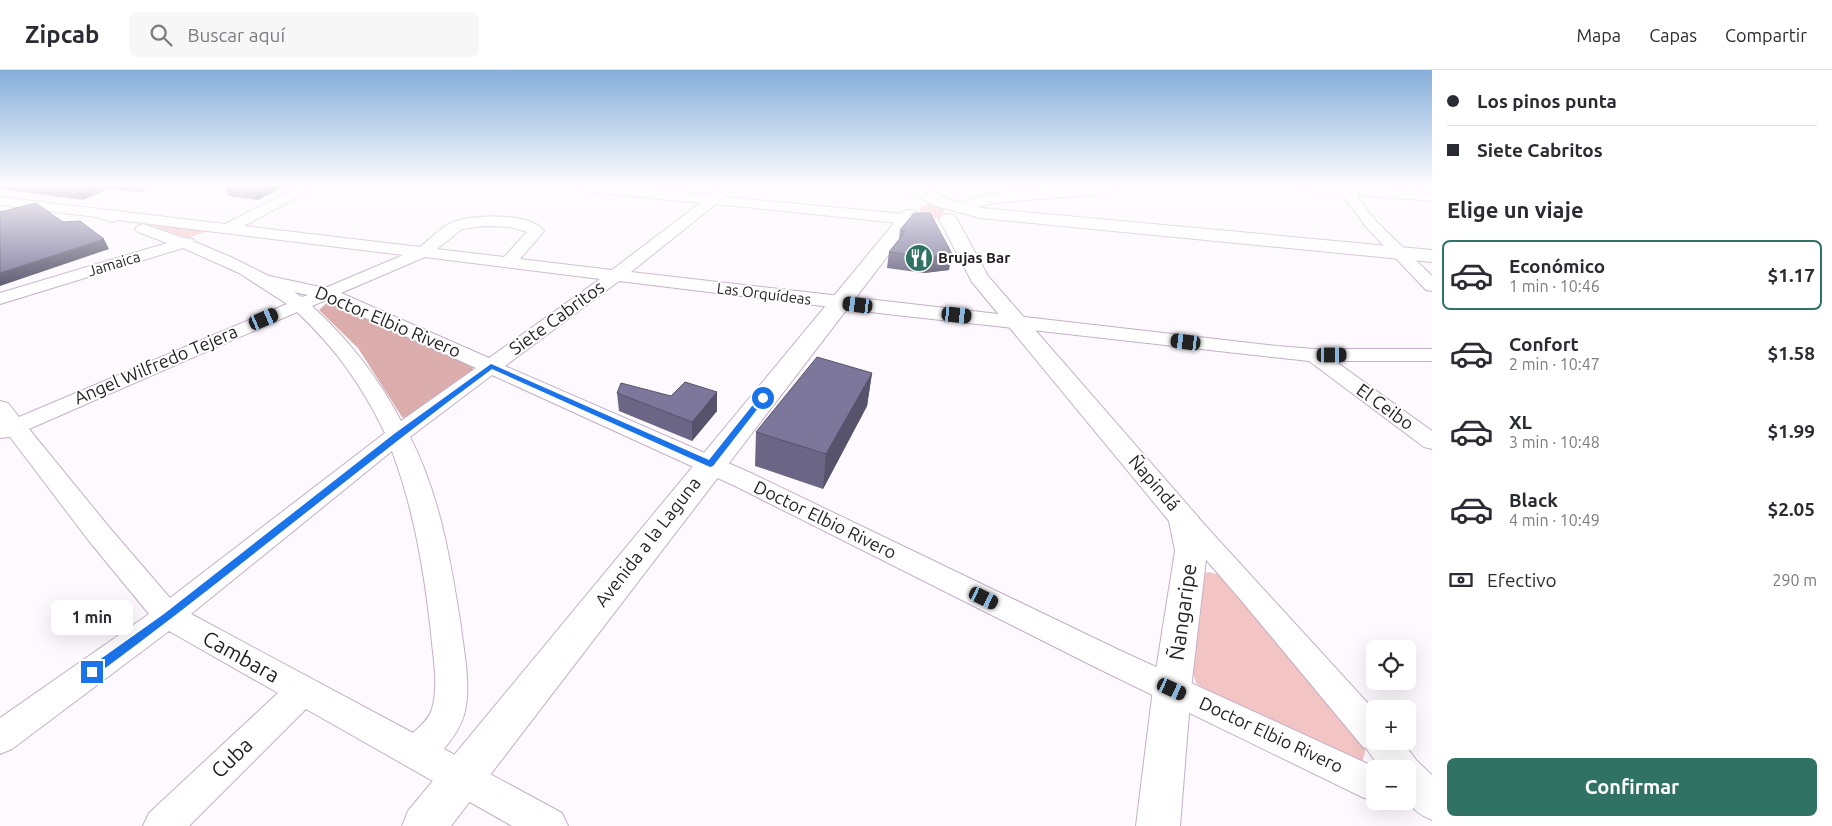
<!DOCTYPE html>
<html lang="es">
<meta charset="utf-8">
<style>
body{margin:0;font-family:Ubuntu,sans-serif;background:#f7f7f7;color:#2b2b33;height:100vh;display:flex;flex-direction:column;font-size:19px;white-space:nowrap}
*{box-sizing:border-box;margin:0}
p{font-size:16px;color:#7c7c81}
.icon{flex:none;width:28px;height:28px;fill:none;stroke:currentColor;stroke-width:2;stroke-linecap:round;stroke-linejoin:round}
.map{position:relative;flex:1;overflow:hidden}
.panel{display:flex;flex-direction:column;background:#fff;width:400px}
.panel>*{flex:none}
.top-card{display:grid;align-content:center;height:110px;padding:0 15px;background:#fff}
.fabs{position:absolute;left:1366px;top:570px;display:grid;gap:10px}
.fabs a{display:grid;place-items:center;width:50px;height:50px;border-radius:8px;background:#fff;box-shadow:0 5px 20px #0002;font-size:25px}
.end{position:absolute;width:22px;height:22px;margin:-11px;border:6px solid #1a73e8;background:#fff;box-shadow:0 0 0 2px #fff}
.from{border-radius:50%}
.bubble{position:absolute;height:35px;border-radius:8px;background:#fff;box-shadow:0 5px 20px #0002;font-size:16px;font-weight:700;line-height:35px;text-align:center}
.car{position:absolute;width:15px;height:30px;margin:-15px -8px;border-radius:6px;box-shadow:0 0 4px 1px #0007;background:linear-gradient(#222 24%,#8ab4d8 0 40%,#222 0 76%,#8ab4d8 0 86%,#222 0)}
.top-card b{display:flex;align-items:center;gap:18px;height:48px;font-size:19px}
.top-card b+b{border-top:1px solid #e1e1e2}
.top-card i{width:12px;height:12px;background:#2b2b33}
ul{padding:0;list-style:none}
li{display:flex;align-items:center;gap:15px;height:70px;margin:0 10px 8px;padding:0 5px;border:2px solid transparent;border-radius:8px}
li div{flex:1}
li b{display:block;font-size:19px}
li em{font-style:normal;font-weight:700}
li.active{border-color:#307263}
li>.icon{width:45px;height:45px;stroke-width:1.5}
h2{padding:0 15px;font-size:22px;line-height:60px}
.pay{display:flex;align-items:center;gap:12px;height:55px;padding:0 15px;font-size:19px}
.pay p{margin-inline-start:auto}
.button{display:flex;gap:10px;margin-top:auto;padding:10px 15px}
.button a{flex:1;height:58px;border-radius:8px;background:#307263;color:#fff;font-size:20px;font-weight:700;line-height:58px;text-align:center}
header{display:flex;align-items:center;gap:30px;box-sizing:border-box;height:70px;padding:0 25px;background:#fff;border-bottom:1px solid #e1e1e2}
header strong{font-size:24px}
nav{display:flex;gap:28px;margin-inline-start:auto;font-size:18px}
.search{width:350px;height:45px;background:#f7f7f7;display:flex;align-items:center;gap:12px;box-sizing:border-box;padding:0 18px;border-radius:8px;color:#7c7c81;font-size:19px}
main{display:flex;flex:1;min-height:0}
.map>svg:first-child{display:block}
.green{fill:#f3c4c4}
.forest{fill:#dbadad}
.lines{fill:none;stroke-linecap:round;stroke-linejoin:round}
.minor-casing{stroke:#c3b0c6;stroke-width:2}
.tertiary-casing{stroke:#c3b0c6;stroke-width:2}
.minor{fill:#fff;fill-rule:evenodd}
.tertiary{fill:#fff;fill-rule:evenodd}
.wall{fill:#6b6685}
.shaded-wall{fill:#57536c}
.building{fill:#7c779b;stroke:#57536c}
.route{fill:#1a73e8}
.labels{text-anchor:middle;stroke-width:4;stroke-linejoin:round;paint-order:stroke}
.far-poi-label{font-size:15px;font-weight:bold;fill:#241d25;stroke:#fff;text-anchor:start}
.far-street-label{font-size:15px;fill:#241d25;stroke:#fff}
.street-label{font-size:18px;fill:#241d25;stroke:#fff}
.near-street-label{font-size:21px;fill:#241d25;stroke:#fff}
</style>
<header>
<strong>Zipcab</strong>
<div class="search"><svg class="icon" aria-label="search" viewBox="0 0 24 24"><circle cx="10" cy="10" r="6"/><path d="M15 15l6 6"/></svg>Buscar aquí</div>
<nav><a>Mapa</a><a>Capas</a><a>Compartir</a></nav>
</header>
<main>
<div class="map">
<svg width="1432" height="756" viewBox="0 0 1432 756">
<rect width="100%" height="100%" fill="#fdf9fe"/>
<!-- green -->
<path class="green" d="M933 133 944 139 943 146C936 150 928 150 920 146V142L922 136Z
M148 152 211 160 188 168 144 153Z
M1208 502 1217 504 1224 509 1366 677 1363 690H1350L1208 622 1196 613 1192 600 1204 504Z"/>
<!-- forest -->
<path class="forest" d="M330 230 473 297 472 303 405 349 402 347 358 278 319 240Z"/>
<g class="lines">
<defs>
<path id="minor" d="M299 116H318L244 156 420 177C430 169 439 159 451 153 469 144 531 142 544 161L520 189 612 200 700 133 575 120 568 116H621L709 125 721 116H737L725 127 926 146 931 148 934 151 931 154 926 156 716 134 631 202 1277 276 1314 279H1432V291H1335L1432 361V379L1424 377 1309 291 887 244 619 211 505 296 751 403 1119 580 1379 699H1375V731H1378L1375 732 1362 727 1097 598 733 415 492 305 410 367C440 425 451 492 461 557 464 582 470 610 466 636 464 652 454 667 444 679L562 743 568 756H512L306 639 189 756H143L149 743 278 623 169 561 12 679 0 684V648L149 544 89 471 10 367 0 368V331L8 333 19 347 287 234 239 203 183 178 0 234V223L167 173 138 162 135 159 138 156 143 154 184 168 193 169 195 172 231 187 269 206 325 218 403 185 118 150 112 152 96 147 0 135V127L225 154ZM485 156 510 157 527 162 504 187 437 179 462 159ZM425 187 600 209 489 288 341 223ZM294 222 308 225 302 227ZM326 230 476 298 401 351C378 307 349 270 312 236ZM297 242C337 280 361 314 385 363L170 528 109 457 29 359ZM392 381C414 440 424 500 431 563 433 587 439 615 432 639 429 649 420 656 413 663L191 544Z
M1094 116H1124L1122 119 1090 125 1004 132 988 134 964 142 959 141 957 138C970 119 1068 120 1094 116Z
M1295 116H1356L1432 123V131L1356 125 1376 151 1432 206V221L1426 220 1366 157 1342 124 1302 120Z
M1184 439 1193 442 1375 641V671H1402L1417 691 1432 705V750C1403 738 1408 726 1408 699H1381L1366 678 1363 677 1240 529 1175 454 1171 448 1175 442Z"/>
<path id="tertiary" d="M906 116H925L944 128 981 138 1432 180V192L980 148 932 135 908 120Z
M910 140 916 141 919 145 916 149 451 756H402L408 741 904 141Z
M948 144 954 145 957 149 988 206 1199 448 1207 481 1191 619 1180 756H1136L1153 619 1175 481 1169 451 972 212 939 149 942 145Z"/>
</defs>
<!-- minor casing -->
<use href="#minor" class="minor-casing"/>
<!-- tertiary casing -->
<use href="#tertiary" class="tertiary-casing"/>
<!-- minor -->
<use href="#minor" class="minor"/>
<!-- tertiary -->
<use href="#tertiary" class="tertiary"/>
</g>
<!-- wall -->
<path class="wall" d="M0 116H153L139 122 109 119 82 130 0 119Z
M229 116H284L258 130 228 126 225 119Z
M914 143 949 200 924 203 887 198 889 182 899 170 900 160Z
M872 303 867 336 823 419 755 396 756 362Z
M717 322V341L692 371 619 341 617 323 671 326Z"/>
<!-- shaded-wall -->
<path class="shaded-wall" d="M93 116H108L109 119 82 130 78 122Z
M136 116H153L139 122Z
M266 116H284L258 130 256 122Z
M104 169 109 179 0 216V203Z
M952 184 949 200 924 203 927 187Z
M872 303 867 336 823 419 826 384Z
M717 322V341L692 371V352Z"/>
<!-- building -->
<path class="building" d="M35 116H93L78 122Z
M229 116H266L256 122 225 119Z
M36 133 63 152 80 151 104 169 0 203V142Z
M914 143H930L952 184 927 187 889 182 905 162 900 160Z
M817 287 872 303 826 384 756 362Z
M685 312 717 322 692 352 617 323 621 313 671 326Z"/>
<!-- sky -->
<linearGradient id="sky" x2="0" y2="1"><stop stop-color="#85aeda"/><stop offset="0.52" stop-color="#fefcff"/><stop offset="1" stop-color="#fefcff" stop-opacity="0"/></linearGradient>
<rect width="1432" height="222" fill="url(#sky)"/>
<!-- route -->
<path class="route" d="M491 294 709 390 760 326 766 328 713 396 710 397 492 299C358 398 230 506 96 605H88L86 602 88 598 164 544 394 364Z"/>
<!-- icons -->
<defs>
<symbol id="restaurant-disc" viewBox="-11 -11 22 22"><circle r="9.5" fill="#307263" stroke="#fff"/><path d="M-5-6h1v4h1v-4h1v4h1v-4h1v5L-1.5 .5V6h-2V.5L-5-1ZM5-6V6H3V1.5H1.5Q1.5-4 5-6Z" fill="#fff"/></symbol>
</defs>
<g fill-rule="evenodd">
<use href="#restaurant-disc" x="903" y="172" width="32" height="32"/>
</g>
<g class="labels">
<!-- far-poi labels -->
<g class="far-poi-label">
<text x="938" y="193">Brujas Bar</text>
</g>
<!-- far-street labels -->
<g class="far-street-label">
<text transform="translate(114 194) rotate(-17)" y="5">Jamaica</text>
<text transform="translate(764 224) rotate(7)" y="5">Las Orquídeas</text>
</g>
<!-- street labels -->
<g class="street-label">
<text transform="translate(557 248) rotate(-36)" y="6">Siete Cabritos</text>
<text transform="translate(388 252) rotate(23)" y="6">Doctor Elbio Rivero</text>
<text transform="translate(156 295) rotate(-23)" y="6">Angel Wilfredo Tejera</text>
<text transform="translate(1385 337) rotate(36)" y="6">El Ceibo</text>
<text transform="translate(1154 413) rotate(49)" y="6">Ñapindá</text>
<text transform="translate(825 450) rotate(26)" y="6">Doctor Elbio Rivero</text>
<text transform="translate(648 472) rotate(-52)" y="6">Avenida a la Laguna</text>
<text transform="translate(1271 665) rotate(25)" y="6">Doctor Elbio Rivero</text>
</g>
<!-- near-street labels -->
<g class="near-street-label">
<text transform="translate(1183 542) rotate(-82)" y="7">Ñangaripe</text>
<text transform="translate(241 587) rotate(29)" y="7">Cambara</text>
<text transform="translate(232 688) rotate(-44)" y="7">Cuba</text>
</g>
</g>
</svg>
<div class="fabs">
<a><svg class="icon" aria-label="locate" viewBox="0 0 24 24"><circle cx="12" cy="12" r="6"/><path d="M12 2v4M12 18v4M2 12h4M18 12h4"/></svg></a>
<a>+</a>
<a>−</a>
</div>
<i class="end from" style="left:763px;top:328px"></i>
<i class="end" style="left:92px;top:602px"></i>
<div class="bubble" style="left:51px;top:530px;width:82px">1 min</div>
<i class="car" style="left:858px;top:235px;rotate:277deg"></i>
<i class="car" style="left:957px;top:245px;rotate:96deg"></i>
<i class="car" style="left:264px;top:249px;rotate:67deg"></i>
<i class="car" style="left:1186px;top:272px;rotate:277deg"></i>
<i class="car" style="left:1332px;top:285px;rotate:90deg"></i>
<i class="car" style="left:984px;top:528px;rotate:116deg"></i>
<i class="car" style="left:1172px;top:619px;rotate:115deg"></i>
</div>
<section class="panel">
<div class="top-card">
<b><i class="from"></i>Los pinos punta</b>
<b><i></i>Siete Cabritos</b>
</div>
<h2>Elige un viaje</h2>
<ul>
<li class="active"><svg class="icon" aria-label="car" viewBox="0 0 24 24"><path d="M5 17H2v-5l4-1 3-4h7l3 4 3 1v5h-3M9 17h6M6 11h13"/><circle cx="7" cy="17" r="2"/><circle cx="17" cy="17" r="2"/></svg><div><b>Económico</b><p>1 min · 10:46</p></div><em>$1.17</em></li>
<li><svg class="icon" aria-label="car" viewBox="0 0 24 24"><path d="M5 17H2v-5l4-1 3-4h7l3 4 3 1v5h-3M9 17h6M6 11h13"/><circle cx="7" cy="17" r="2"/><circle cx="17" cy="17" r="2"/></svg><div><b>Confort</b><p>2 min · 10:47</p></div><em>$1.58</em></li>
<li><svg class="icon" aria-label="car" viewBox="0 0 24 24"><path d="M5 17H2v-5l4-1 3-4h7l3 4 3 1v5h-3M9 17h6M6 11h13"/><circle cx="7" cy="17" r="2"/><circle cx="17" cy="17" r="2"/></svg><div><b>XL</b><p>3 min · 10:48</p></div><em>$1.99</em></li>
<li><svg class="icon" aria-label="car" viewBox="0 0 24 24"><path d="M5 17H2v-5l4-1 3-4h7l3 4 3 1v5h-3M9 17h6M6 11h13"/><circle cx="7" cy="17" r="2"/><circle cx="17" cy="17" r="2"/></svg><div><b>Black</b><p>4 min · 10:49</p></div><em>$2.05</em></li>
</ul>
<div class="pay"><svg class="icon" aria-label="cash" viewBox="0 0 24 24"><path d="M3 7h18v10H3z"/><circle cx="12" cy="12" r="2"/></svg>Efectivo<p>290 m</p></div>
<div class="button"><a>Confirmar</a></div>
</section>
</main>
